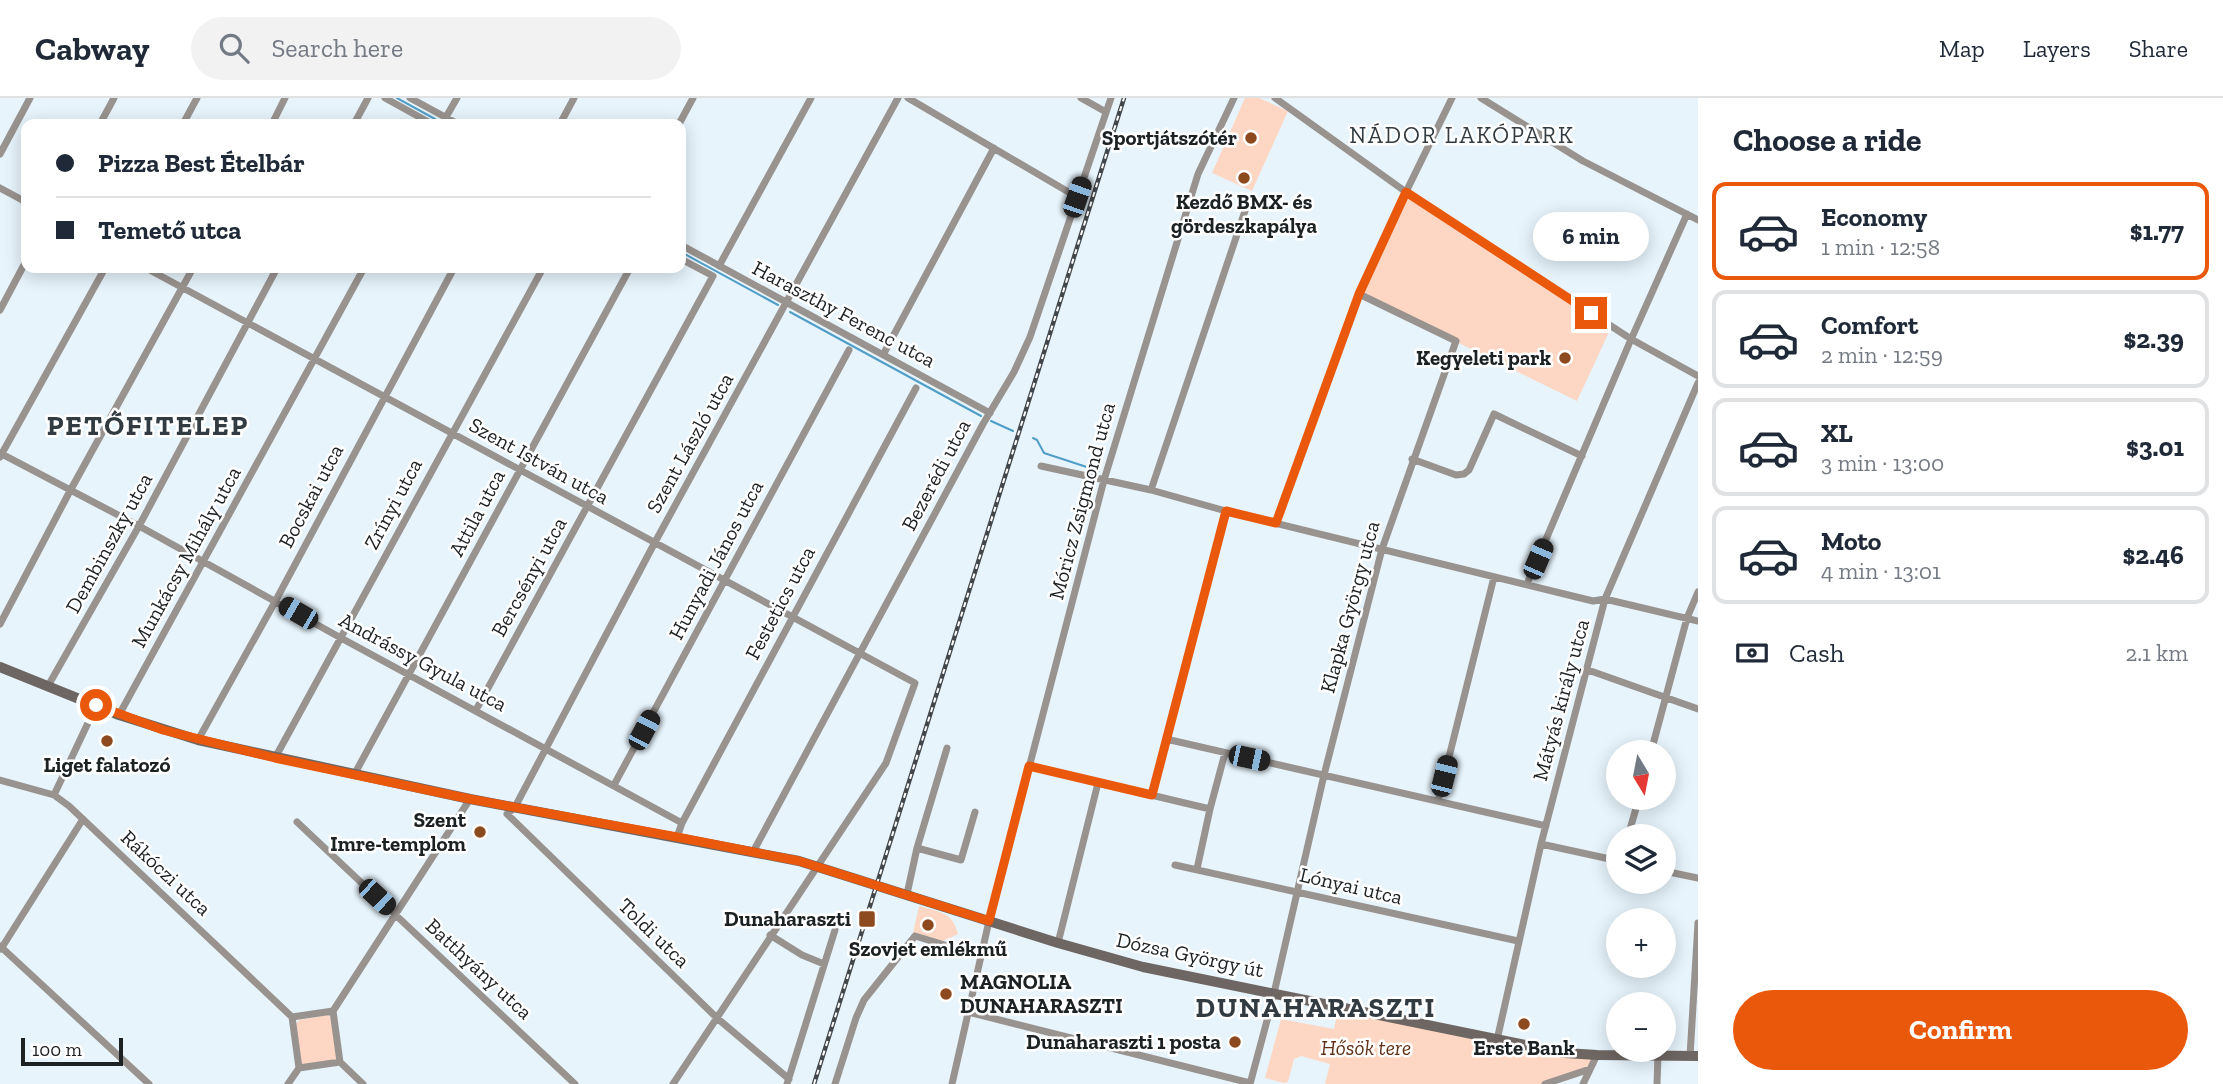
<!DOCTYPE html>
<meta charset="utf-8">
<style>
body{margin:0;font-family:"Zilla Slab",serif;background:#f2f2f3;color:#1f2937;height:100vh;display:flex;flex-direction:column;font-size:26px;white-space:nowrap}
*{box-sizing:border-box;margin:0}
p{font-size:23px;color:#747a83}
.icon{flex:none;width:38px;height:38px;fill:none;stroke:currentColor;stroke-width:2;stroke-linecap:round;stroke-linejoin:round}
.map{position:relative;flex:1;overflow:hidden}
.sheet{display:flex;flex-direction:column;background:#fff;width:525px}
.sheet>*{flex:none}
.banner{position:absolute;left:21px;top:21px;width:665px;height:154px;border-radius:14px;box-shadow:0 4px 18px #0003;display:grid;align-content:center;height:154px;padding:0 35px;background:#fff}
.needle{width:46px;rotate:170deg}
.controls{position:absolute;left:1606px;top:642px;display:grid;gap:14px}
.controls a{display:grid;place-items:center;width:70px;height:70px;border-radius:50%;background:#fff;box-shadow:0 4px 18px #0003;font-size:35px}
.scale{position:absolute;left:21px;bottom:18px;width:102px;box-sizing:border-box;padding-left:7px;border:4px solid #1c2124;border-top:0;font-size:19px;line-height:24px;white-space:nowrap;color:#1c2124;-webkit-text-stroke:5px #fff;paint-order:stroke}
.end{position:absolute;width:32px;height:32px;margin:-16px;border:9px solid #ea580c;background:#fff;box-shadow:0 0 0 4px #fff}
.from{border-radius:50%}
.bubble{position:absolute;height:49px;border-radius:24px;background:#fff;box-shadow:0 4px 18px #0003;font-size:23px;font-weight:700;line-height:49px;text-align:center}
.car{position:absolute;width:21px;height:42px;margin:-21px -10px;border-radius:9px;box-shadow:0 0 5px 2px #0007;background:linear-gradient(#222 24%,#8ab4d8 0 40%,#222 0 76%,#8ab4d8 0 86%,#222 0)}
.banner b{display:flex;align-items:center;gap:24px;height:66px;font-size:26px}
.banner b+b{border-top:2px solid #e0e1e3}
.banner i{width:18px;height:18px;background:#1f2937}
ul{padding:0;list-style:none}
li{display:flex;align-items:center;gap:21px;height:98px;margin:0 14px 10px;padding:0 21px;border:4px solid #e0e1e3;border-radius:14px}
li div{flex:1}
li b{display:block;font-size:26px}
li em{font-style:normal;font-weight:700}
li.active{border-color:#ea580c}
li>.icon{width:63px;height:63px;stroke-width:1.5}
h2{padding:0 35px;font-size:32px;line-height:84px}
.pay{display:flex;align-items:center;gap:18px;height:77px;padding:0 35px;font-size:26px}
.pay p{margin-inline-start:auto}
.button{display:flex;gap:14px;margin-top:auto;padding:14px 35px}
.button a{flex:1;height:80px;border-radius:42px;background:#ea580c;color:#fff;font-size:28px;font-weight:700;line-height:80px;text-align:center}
header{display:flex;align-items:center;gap:42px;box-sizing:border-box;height:98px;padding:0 35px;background:#fff;border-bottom:2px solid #e0e1e3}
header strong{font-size:33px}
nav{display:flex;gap:38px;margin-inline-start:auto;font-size:24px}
.search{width:490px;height:63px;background:#f2f2f3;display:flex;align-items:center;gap:18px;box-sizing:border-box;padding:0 24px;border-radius:38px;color:#747a83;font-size:26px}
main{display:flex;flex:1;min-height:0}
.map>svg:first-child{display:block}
.green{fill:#fdd7c3}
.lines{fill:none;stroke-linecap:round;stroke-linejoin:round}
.stream{stroke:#509ec8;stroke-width:2}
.minor{stroke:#999390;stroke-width:7}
.secondary{stroke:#6e6662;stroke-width:10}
.rail-casing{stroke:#41474b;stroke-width:4.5}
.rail{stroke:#fff;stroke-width:2;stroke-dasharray:5;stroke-linecap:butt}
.route{stroke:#ea580c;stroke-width:9}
.poi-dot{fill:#8e4a1f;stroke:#fff;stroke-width:2.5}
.labels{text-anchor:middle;stroke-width:5;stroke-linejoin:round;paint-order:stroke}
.poi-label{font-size:21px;font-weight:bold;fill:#1c2124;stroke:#fff;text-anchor:end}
.street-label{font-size:21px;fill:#1c2124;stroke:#fff}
.park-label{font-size:21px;font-style:italic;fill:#5f3116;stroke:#fff}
.neighbourhood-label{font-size:23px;letter-spacing:2px;fill:#313b41;stroke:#fff}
.district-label{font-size:28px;font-weight:bold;letter-spacing:2px;fill:#313b41;stroke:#fff}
</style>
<header>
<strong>Cabway</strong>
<div class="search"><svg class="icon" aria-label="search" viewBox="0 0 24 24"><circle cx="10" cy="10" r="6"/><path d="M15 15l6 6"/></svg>Search here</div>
<nav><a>Map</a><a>Layers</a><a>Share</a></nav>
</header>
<main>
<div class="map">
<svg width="1698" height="986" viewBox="0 0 1698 986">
<rect width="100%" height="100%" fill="#e7f4fc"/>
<!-- green -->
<path class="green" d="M1245 0H1259L1288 13 1252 93 1212 75Z
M1406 94 1452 129 1610 232 1577 303 1359 196Z
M919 808C939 814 953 814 958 836L943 843 913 835Z
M1339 908 1597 957 1590 971 1545 986H1325L1330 966 1301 958 1294 961 1288 984 1284 985 1265 980 1281 921 1334 931Z
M328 917 333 922 338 958 334 965 302 969 295 927 299 922Z"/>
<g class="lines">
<!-- stream -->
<path class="stream" d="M397 0 435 21
M681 154 778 207
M790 214 981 318
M991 323 1013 333
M1033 340 1037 342 1044 355 1099 373"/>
<!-- minor -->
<path class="minor" d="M385 0 432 26
M410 0 458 26
M908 0 1077 99
M1081 0 1106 14
M1275 0 1406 94 1631 241 1698 278
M1481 0 1583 63 1698 122
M100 26 114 0
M183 26 197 0
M272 26 285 0
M354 26 368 0
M442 26 457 0
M560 26 574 0
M679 26 693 0
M0 56 30 0
M0 90 26 104
M681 147 990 315
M719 168 811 0
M146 170 915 585 886 665 673 986
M0 212 26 163
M883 257 994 50
M0 355 139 428 341 540 682 725
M0 359 105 170
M1412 361 1456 377 1464 376 1469 372 1494 316 1582 358
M1041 368 1151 392 1226 413 1593 503 1605 501 1698 523
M1151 392 1249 101
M1276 425 1359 196 1406 94 1452 0
M1527 486 1629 246 1687 116
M0 526 70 393 193 170
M1588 572 1698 611
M48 588 139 428 277 170
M476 612 713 178 681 161
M119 617 364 170
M1166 641 1546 728
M198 642 276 502 454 170
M1651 654 1687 520 1698 494
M275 660 543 170
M1029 668 1210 711
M354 677 630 170
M0 682 54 697 69 708 292 919
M614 687 849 252
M54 697 96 608
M1152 697 1226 413
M1438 703 1494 479
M297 724 575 986
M1628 738 1639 700
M677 739 682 725 916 290
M1541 746 1619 763
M917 750 961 762 975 714
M753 754 983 326 1014 274 1030 239 1111 0
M1175 767 1518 843
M1197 771 1210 711 1225 655
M1664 773 1698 780
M907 796 917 750 947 650
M770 837 802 857 824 866
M1058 845 1098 685
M0 848 149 986
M1 851 83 721
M333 913 470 701
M333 913 340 964 299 970 292 919Z
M968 914 1250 985
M1497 942 1541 746 1605 501 1698 285
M1690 958 1698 825
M340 964 363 986
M789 981 717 920 507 716 515 709 654 446 898 0
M288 986 299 970
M787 986 835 832
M835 986 856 920 864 902 915 838 981 858
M952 986 989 823 1104 382 1198 76 1234 0
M1250 986 1272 904 1324 677 1382 451 1456 243 1359 196
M1545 986 1590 971
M1583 986 1597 957
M1657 986 1658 958"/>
<!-- secondary -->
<path class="secondary" d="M0 569 119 617 198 642 470 701 799 763 1058 845 1143 869 1565 955 1597 957 1698 958"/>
<defs>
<path id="rail" d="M814 986 1124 0"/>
</defs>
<!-- rail casing -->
<use href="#rail" class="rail-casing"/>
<!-- rail -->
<use href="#rail" class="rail"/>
</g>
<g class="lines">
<!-- route -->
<path class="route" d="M96 607 163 632 275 660 470 701 677 739 799 763 989 823 1029 668 1152 697 1226 413 1276 425 1359 196 1406 94 1591 215"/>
</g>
<!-- markers -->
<g class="poi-dot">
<circle cx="1251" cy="40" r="7"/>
<circle cx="1244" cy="80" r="7"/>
<circle cx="1565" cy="260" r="7"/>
<circle cx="107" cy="643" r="7"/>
<circle cx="480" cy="734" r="7"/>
<rect x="858" y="812" width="18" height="18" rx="3.5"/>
<circle cx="928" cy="827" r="7"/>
<circle cx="946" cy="896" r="7"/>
<circle cx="1524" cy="926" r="7"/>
<circle cx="1235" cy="944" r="7"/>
</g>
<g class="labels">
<!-- poi labels -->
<g class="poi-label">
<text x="1237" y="47">Sportjátszótér</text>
<text x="1244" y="111" text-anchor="middle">Kezdő BMX- és<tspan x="1244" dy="24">gördeszkapálya</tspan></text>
<text x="1551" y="267">Kegyeleti park</text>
<text x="107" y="674" text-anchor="middle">Liget falatozó</text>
<text x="466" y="729">Szent<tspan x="466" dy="24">Imre-templom</tspan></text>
<text x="851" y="828">Dunaharaszti</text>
<text x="928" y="858" text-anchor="middle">Szovjet emlékmű</text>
<text x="960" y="891" text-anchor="start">MAGNOLIA<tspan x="960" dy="24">DUNAHARASZTI</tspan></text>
<text x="1221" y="951">Dunaharaszti 1 posta</text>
<text x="1524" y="957" text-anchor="middle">Erste Bank</text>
</g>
<!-- street labels -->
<g class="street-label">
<text transform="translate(844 216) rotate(28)" y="7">Haraszthy Ferenc utca</text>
<text transform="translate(690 345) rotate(-61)" y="7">Szent László utca</text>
<text transform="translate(539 363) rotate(29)" y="7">Szent István utca</text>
<text transform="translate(936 377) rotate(-62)" y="7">Bezerédi utca</text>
<text transform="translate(311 398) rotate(-62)" y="7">Bocskai utca</text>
<text transform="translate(1082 403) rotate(-75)" y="7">Móricz Zsigmond utca</text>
<text transform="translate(393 406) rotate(-62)" y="7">Zrínyi utca</text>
<text transform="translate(477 415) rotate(-62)" y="7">Attila utca</text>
<text transform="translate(109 445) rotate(-61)" y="7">Dembinszky utca</text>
<text transform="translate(186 459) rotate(-61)" y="7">Munkácsy Mihály utca</text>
<text transform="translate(716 462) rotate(-62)" y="7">Hunyadi János utca</text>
<text transform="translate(529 479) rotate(-61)" y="7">Bercsényi utca</text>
<text transform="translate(780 505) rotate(-62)" y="7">Festetics utca</text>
<text transform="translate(1350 509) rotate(-75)" y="7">Klapka György utca</text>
<text transform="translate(423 564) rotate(28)" y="7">Andrássy Gyula utca</text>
<text transform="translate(1561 602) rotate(-75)" y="7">Mátyás király utca</text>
<text transform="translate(166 775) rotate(43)" y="7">Rákóczi utca</text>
<text transform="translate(1351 788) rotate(13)" y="7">Lónyai utca</text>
<text transform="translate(654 835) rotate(44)" y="7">Toldi utca</text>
<text transform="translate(1190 857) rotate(12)" y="7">Dózsa György út</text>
<text transform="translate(479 871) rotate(43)" y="7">Batthyány utca</text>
</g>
<!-- park labels -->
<g class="park-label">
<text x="1366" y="957">Hősök tere</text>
</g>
<!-- neighbourhood labels -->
<g class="neighbourhood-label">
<text x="1462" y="45">NÁDOR LAKÓPARK</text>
</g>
<!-- district labels -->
<g class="district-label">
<text x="148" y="337">PETŐFITELEP</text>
<text x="1316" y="919">DUNAHARASZTI</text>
</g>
</g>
</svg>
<div class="controls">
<a><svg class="needle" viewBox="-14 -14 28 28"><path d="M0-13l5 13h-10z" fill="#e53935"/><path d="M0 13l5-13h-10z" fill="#747a83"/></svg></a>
<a><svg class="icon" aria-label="layers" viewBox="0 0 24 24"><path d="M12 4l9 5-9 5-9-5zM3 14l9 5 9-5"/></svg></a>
<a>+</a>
<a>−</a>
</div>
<div class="scale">100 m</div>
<i class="end from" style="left:96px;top:607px"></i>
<i class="end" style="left:1591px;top:215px"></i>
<div class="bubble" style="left:1533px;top:114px;width:116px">6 min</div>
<i class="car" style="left:1077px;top:99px;rotate:19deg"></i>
<i class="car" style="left:1538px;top:461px;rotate:23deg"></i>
<i class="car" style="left:298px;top:515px;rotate:300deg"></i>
<i class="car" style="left:644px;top:632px;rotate:28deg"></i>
<i class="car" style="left:1249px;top:660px;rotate:102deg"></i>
<i class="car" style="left:1444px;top:678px;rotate:14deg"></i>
<i class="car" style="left:377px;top:799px;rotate:133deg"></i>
<div class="banner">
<b><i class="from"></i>Pizza Best Ételbár</b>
<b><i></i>Temető utca</b>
</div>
</div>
<section class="sheet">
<h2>Choose a ride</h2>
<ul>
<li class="active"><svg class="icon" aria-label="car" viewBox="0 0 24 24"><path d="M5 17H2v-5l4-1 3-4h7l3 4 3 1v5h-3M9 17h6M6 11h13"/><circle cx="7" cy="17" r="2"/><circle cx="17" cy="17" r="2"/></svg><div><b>Economy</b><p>1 min · 12:58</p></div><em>$1.77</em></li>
<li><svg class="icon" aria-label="car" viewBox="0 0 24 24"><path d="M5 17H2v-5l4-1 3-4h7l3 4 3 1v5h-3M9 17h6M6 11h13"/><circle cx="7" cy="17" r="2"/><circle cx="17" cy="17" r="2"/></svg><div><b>Comfort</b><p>2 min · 12:59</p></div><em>$2.39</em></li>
<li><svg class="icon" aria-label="car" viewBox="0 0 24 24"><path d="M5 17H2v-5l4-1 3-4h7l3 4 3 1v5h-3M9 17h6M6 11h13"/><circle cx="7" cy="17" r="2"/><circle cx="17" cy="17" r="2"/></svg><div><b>XL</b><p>3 min · 13:00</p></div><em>$3.01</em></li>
<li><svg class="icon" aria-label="car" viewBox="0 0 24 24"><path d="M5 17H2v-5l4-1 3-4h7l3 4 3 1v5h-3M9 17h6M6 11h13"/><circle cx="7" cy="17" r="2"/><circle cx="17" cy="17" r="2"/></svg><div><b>Moto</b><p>4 min · 13:01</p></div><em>$2.46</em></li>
</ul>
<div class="pay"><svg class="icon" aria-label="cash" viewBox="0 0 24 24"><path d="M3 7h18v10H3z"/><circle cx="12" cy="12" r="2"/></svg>Cash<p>2.1 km</p></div>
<div class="button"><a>Confirm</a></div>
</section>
</main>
